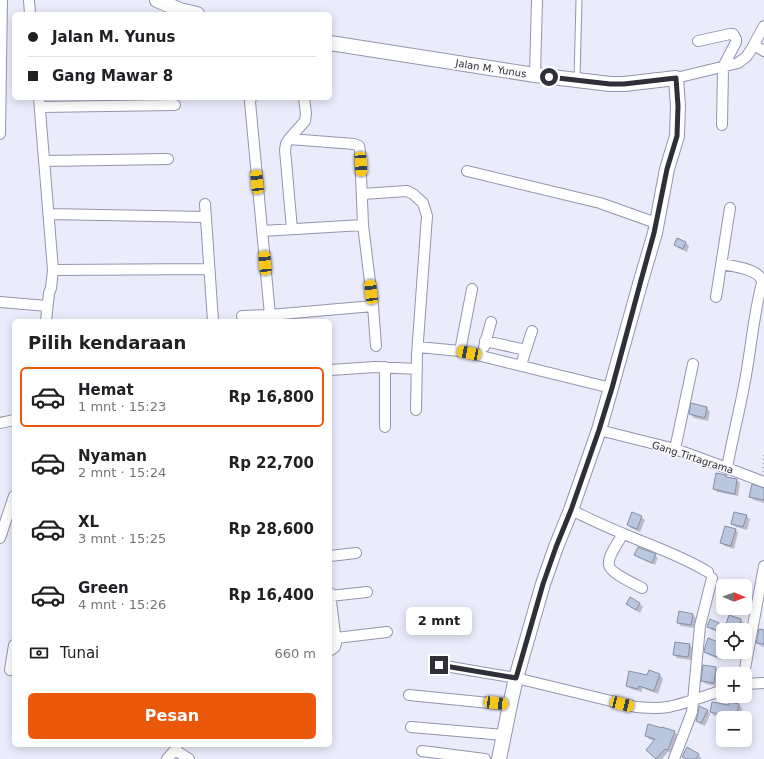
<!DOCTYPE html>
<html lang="id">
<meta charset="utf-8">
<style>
body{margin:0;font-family:"DejaVu Sans",sans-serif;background:#f2f2f2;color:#202124;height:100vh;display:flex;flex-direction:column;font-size:15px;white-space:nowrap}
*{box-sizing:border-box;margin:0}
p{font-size:13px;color:#757577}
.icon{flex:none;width:22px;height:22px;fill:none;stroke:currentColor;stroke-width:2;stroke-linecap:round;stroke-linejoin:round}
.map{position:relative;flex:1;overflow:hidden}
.side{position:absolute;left:12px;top:319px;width:320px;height:428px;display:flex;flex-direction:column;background:#fff;border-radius:6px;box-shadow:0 2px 10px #0003}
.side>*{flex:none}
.banner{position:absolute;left:12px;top:12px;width:320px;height:88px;border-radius:6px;box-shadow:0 2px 10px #0003;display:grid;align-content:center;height:88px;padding:0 16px;background:#fff}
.needle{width:26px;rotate:91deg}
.tools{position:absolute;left:716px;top:579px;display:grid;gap:8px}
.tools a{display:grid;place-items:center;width:36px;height:36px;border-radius:6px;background:#fff;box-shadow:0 2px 10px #0003;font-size:20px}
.end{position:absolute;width:18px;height:18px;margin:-9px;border:5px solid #2e2f39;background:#fff;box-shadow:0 0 0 2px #fff}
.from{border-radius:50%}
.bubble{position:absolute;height:28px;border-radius:6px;background:#fff;box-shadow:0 2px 10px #0003;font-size:13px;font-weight:700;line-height:28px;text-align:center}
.car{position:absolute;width:12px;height:24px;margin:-12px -6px;border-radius:5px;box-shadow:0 0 3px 1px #0007;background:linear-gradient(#f5c518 24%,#345 0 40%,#f5c518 0 76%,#345 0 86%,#f5c518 0)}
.banner b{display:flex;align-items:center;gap:14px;height:38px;font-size:15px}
.banner b+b{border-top:1px solid #e0e0e0}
.banner i{width:10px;height:10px;background:#202124}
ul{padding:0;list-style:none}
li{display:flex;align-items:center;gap:12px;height:60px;margin:0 8px 6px;padding:0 8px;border:2px solid transparent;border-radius:6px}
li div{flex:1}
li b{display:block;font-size:15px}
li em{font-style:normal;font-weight:700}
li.current{border-color:#ea580c}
li>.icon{width:36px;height:36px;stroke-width:1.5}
h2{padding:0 16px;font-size:18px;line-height:48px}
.pay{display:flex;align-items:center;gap:10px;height:44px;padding:0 16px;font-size:15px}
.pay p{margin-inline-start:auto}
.primary-button{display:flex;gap:8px;margin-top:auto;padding:8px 16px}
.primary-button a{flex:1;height:46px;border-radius:6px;background:#ea580c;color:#fff;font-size:16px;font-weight:700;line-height:46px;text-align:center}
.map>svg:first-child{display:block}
.shadow{fill:#0003}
.building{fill:#bac7de;stroke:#848fa6}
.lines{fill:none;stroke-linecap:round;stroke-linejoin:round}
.lane-casing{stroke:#9395ae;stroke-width:7}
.street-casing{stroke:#9395ae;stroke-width:12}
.secondary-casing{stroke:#9395ae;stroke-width:16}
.path{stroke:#a5a7b5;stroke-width:1.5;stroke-dasharray:1 3;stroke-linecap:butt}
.lane{stroke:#fff;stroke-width:5}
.street{stroke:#fff;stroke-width:10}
.secondary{stroke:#fff;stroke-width:14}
.route{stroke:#2e2f39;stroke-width:5}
.labels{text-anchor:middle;stroke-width:3;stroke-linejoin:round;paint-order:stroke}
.street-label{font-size:10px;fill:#2e2f39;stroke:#fafafa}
</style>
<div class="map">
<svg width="764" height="759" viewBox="0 0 764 759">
<rect width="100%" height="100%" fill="#eaecfc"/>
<!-- shadow -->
<path class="shadow" d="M677 239 686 243 689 246 687 252 678 248 675 245Z
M692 404 707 408 710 412 708 421 694 418 690 414Z
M726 475 728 478 737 480 740 483 738 496 717 492 714 489Z
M764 489V503L754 500 750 497Z
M746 516 750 519 747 530 736 527 732 523Z
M641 517 645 520 640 532 631 528 628 525Z
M735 529 738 533 734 549 725 546 721 543Z
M635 555H655L658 558 655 565 639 558Z
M731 582 737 583 740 586H730Z
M627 604H640L643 607 640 613 631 607Z
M693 615 696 618 694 628 681 626 678 623Z
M741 619 744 623 742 630 731 627 727 624Z
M710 620 719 623 722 627 720 633 712 630 708 627Z
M764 631V647L761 646 757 643Z
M689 645 693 648 691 660 677 658 674 654Z
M722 645 723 646V652H724L721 660 709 655 705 652Z
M716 668 719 671 717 686 706 684 702 681Z
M649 671 660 675 663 679 658 694 642 688V692L631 689 627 686 647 676Z
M713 703 729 706 730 703 739 705 742 708 740 718H726L714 716 711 712 705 726 700 724 697 720 707 710 710 714Z
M674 732 678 735 672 753 668 752 662 759H657L651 753 655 741 649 739 646 736Z
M698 754 701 758V759H686L683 756Z"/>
<!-- building -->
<path class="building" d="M677 238 686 242 683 249 674 245Z
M691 403 707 407 705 418 689 414Z
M716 473 726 475V477L737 479 735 494 713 489Z
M752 484 764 488V500L749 497Z
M632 512 642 516 637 529 627 525Z
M734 512 747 515 743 527 731 524Z
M725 526 736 529 731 546 720 543Z
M638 547 656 554 652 563 634 555Z
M630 597 640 603 636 610 626 604Z
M679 611 693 614 691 625 677 623Z
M729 615 741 619 739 627 726 624Z
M710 619 719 623 717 630 707 627Z
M759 629 764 630V644L756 643Z
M708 638 723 644 717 657 704 652 705 647Z
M675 642 690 644 688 657 673 655Z
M703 665 716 667 714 683 701 681Z
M649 670 660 674 654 691 639 686 638 689 626 686 629 671 647 675Z
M712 702 729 705V702L739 704 736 718 710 712Z
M699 706 708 710 701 723 696 721 698 713Z
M648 724 662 728V727L675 731 668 750 665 749 656 759 646 750 655 739 645 736Z
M687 747 699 754 696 759H687L682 757Z"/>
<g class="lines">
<defs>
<path id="lane" d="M577 79 579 0"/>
<path id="street" d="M29 0 30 14
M698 41 730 34H733L736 39V42L723 67 722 125
M754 45 764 51
M535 75 537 0
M676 78 738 63 746 57 751 50 764 26
M39 98 53 270 51 288 49 293 46 321
M251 98 250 102 270 315 373 306
M40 107 175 105
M0 134 2 0
M289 139 354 144 359 146 360 151 363 225
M44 161 168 159
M467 171 600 203 656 223
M362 194 407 191 413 194 423 203 427 216 417 355 416 410
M205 204 213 321
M49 214 206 217
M292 229 285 150 286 144 289 139 305 121 306 114 304 98
M262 231 363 225 373 306 376 346
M721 264C732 266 762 269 762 283 753 316 751 352 744 386 739 413 732 440 727 468
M53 270 209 269
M716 297 730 208
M0 302 47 306
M242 316 270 315
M485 341 526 350
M418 347 460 351 469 353 611 388
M484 347 491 322
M460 351 472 289
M521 365 532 331
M330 370 375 367 417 369
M0 423 14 420
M385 427V367
M599 430 675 449 727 468 764 482
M675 449 693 364
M571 510C588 518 606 527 624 534 652 546 682 556 708 572
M623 534C619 541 607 557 609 565 610 573 635 584 642 588
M0 538 14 496
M330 556 356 553
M330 593 336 643 335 647 331 650H330
M330 596 367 592
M336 638 387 632
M439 665 516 678 636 707C647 708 658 709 668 707 687 703 705 696 723 690
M10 670 14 645
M744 674 764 566
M745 684 764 683
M409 695 510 705
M411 727 504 735
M175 750 189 759
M422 751 485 759
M167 759 175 750 177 745
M674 759 692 712 700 626 712 578"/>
<path id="secondary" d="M157 0 180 10 197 14
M330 43 535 75 610 84H624L676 78 678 106 677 136 667 169 655 233 640 284 611 388 599 430 571 510 556 547 543 584 516 678 510 705 499 759"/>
</defs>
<!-- lane casing -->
<use href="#lane" class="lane-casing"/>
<!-- street casing -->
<use href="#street" class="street-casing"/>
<!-- secondary casing -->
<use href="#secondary" class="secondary-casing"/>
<!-- path -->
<path class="path" d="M763 472 764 453"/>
<!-- lane -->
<use href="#lane" class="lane"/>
<!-- street -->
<use href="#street" class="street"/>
<!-- secondary -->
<use href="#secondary" class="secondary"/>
</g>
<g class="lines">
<!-- route -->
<path class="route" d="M439 665 516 678 543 584 556 547 571 510 599 430 612 388 640 284 654 233 667 169 677 136 678 106 676 78 624 84H610L549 77"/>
</g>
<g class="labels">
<!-- street labels -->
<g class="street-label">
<text transform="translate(491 68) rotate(9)" y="4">Jalan M. Yunus</text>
<text transform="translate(693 457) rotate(18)" y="4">Gang Tirtagrama</text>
</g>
</g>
</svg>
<div class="tools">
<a><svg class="needle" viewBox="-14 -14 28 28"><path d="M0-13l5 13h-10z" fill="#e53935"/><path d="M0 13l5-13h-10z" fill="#757577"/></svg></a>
<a><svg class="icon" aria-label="locate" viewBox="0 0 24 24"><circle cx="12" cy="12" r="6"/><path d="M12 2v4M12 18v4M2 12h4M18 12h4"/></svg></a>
<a>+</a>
<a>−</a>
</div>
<i class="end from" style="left:549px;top:77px"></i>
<i class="end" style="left:439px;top:665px"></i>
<div class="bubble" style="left:406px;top:607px;width:66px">2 mnt</div>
<i class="car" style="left:361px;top:164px;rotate:177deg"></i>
<i class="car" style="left:257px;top:182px;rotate:354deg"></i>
<i class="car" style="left:265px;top:263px;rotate:355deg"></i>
<i class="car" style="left:371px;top:292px;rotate:353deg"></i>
<i class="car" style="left:469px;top:353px;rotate:281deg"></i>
<i class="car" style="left:496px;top:703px;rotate:96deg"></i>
<i class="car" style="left:622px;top:704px;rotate:104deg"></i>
<div class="banner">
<b><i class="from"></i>Jalan M. Yunus</b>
<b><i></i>Gang Mawar 8</b>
</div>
<section class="side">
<h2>Pilih kendaraan</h2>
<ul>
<li class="current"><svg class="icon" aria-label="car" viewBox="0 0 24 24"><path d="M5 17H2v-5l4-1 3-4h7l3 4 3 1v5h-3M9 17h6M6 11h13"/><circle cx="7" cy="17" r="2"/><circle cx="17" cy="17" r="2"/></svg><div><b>Hemat</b><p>1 mnt · 15:23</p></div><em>Rp 16,800</em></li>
<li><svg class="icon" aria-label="car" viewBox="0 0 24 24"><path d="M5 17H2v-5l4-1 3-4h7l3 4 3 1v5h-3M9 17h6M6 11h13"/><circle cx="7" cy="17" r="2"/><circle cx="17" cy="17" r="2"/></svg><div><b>Nyaman</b><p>2 mnt · 15:24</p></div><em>Rp 22,700</em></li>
<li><svg class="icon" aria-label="car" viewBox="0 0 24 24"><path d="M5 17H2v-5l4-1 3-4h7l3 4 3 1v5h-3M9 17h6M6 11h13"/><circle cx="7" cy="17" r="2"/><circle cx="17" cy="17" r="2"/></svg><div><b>XL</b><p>3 mnt · 15:25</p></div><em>Rp 28,600</em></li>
<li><svg class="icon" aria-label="car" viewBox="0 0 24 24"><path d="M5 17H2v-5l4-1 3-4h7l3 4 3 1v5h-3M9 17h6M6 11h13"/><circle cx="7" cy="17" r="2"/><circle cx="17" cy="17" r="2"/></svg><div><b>Green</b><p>4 mnt · 15:26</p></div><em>Rp 16,400</em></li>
</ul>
<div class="pay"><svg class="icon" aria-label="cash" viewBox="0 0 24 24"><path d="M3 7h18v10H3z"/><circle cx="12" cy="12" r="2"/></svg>Tunai<p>660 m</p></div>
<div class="primary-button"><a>Pesan</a></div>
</section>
</div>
